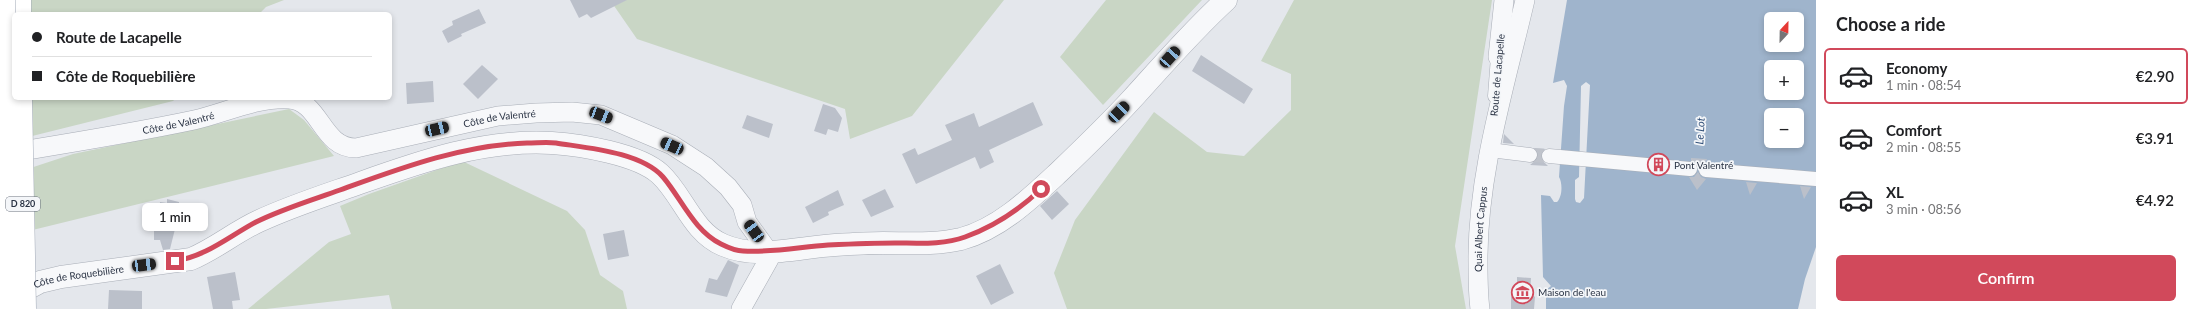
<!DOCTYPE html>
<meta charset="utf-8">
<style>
body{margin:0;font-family:Lato,sans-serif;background:#f2f2f2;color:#202124;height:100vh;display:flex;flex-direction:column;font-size:15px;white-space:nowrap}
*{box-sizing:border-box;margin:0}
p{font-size:13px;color:#757577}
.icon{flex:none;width:22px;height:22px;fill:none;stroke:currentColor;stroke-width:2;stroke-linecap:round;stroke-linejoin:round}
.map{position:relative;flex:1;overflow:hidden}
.sheet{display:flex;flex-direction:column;background:#fff;width:380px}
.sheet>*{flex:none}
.top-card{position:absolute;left:12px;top:12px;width:380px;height:88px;border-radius:6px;box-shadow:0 2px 6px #0003;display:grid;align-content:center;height:88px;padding:0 20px;background:#fff}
.needle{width:26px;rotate:22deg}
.controls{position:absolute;left:1764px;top:12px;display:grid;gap:8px}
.controls a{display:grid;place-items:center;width:40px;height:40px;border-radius:6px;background:#fff;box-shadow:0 2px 6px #0003;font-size:20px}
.end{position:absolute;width:18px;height:18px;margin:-9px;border:5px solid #d1495b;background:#fff;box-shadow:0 0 0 2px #fff}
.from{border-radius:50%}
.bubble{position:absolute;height:28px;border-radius:6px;background:#fff;box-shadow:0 2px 6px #0003;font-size:13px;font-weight:600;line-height:28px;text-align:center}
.car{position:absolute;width:12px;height:24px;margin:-12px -6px;border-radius:5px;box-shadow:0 0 3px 1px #0007;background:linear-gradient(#222 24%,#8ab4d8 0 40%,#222 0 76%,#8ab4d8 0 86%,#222 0)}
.top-card b{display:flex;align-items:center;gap:14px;height:38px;font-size:15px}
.top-card b+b{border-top:1px solid #e0e0e0}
.top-card i{width:10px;height:10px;background:#202124}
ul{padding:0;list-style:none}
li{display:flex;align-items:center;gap:12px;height:56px;margin:0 8px 6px;padding:0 12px;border:2px solid transparent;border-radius:6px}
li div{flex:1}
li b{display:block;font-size:15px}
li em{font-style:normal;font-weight:600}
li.active{border-color:#d1495b}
li>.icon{width:36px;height:36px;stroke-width:1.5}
h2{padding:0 20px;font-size:18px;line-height:48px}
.primary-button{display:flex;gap:8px;margin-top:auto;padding:8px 20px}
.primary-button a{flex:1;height:46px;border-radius:6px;background:#d1495b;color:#fff;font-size:16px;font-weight:600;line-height:46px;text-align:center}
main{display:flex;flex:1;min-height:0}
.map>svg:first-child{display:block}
.green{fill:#c9d6c5}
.water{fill:#9fb4cc;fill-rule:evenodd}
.building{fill:#bbc0ca}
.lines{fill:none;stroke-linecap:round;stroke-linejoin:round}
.pedestrian-tunnel{stroke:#bfc3cb;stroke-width:14;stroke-dasharray:14 7;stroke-linecap:butt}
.pedestrian-casing{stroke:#a9aeb7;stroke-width:15}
.minor-casing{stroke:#a9aeb7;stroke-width:20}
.tertiary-casing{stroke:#a9aeb7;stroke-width:23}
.primary-casing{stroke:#a3abb8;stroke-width:23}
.pedestrian{stroke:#f7f8fa;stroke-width:14}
.minor{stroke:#f7f8fa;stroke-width:19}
.tertiary{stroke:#f7f8fa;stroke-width:22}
.primary{stroke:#fff;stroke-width:22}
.primary-bridge-casing{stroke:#a3abb8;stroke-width:23;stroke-linecap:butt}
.primary-bridge{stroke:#fff;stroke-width:22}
.route{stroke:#d1495b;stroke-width:5}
.labels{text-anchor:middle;stroke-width:3.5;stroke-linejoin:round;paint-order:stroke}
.shield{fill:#f4f6f9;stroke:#676e7b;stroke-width:1}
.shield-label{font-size:9px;font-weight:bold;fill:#2b3445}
.street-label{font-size:10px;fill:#2b3445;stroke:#f4f6f9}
.poi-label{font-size:10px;fill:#2b3445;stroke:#f4f6f9;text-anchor:start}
.water-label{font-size:11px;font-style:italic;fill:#34527a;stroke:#f4f6f9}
</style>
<main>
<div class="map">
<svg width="1816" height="309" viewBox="0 0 1816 309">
<rect width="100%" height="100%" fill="#e4e7ec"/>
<!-- green -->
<path class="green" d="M0 0H284L266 7 259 14H14V98H176L173 101 0 144Z
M610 0H1004L912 116 850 139 845 109 637 39Z
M1106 0H1202L1103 105 1060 57Z
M1294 0H1492L1455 246 1466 309H1067L1054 273 1075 220 1154 112 1207 152 1244 156 1291 110V74L1261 61Z
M289 109 304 120 334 156 0 238V178L73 154Z
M462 161 567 211 585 230 600 275 623 291 627 309H392L389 295 266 309H248L329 242 351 234 340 206 369 194Z"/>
<!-- water -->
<path class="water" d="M1567 0H1816V247L1805 279 1798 309H1546V290L1551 286 1543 277 1541 195 1550 196 1554 202H1557C1562 197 1563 184 1559 177L1564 106 1567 86 1564 80 1553 83ZM1771 19H1797V45H1771ZM1771 67H1797V93H1771ZM1586 82 1590 85 1584 198 1580 203 1576 202 1575 199V180L1579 177 1581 86ZM1771 115H1797V141H1771Z"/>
<!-- building -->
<path class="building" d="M570 0H627L591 18 587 14 579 18Z
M479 9 486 23 461 34 462 36 448 43 442 31 453 25 452 21Z
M1201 55 1253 89 1244 104 1192 71Z
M482 65 498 79 478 99 463 84Z
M433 81 434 102 407 104 406 83Z
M1033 102 1043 125 989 150 994 162 980 169 975 157 916 184 902 154 915 148 918 155 952 140 945 125 974 113 979 127Z
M823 104 835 108 842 118 838 132 828 129 826 135 814 131Z
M747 115 773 124 769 138 742 128Z
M1504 134 1514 144 1503 143Z
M1534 148 1545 149 1541 155V159L1548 166 1530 165 1536 160 1538 156Z
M1691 158 1707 159 1706 162 1702 163 1698 167 1695 162 1691 161Z
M1698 172 1701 177 1706 179 1697 190 1689 177H1694Z
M1746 182 1757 183 1750 195Z
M1800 186 1811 187 1804 199Z
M885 189 894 207 871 217 862 200Z
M838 190 844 205 828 212 829 215 813 223 805 207Z
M1057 191 1069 204 1052 220 1040 206Z
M167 199 179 202V205H181L170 249 163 250 160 240H154V228H147L144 216 159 212 160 202 167 203Z
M624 230 629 256 608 260 603 234Z
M728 260 739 265 727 297 705 292 709 278 717 280Z
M1000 264 1014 293 991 305 976 276Z
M235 272 240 300 232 301 233 309H213L207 277Z
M1517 277 1531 278 1530 293 1535 297 1534 309H1511V297L1517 291Z
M109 290 142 291V309H108Z"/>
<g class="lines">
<!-- pedestrian-tunnel -->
<path class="pedestrian-tunnel" d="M1530 155 1549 156"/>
<defs>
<path id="pedestrian" d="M1495 96 1498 57
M1491 141 1490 150 1530 155
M1549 156 1690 169
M1706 170 1816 179"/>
<g id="minor">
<path d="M1498 57 1504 0"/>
<path id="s1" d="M9 153C70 143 133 133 194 120 225 113 257 97 289 99 321 101 321 148 356 148L498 116 536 113 572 112 601 115 672 145 706 167 728 187 742 205 747 222 768 251"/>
<path d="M741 309 769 259 771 251"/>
<path id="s2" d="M1480 309C1478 294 1478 279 1478 263 1477 175 1505 86 1525 0"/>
</g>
<g id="tertiary">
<path id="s3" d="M10 298 40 282 61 277 191 259C215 249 235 232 259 221 291 206 326 195 360 183 422 161 485 139 552 143 581 145 638 154 660 174 683 195 692 232 723 245 757 260 799 247 835 245 851 244 867 243 883 243 909 243 935 245 961 239 999 229 1031 198 1059 172 1083 149 1108 125 1131 100 1162 66 1192 31 1226 0"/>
</g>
<path id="primary" d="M20 0V14"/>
</defs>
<!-- pedestrian casing -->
<use href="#pedestrian" class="pedestrian-casing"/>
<!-- minor casing -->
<use href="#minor" class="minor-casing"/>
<!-- tertiary casing -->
<use href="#tertiary" class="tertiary-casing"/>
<!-- primary casing -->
<use href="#primary" class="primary-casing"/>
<!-- pedestrian -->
<use href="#pedestrian" class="pedestrian"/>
<!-- minor -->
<use href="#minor" class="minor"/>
<!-- tertiary -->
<use href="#tertiary" class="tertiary"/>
<!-- primary -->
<use href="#primary" class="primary"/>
<defs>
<path id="primary-bridge" d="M4 0 9 309
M21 98 25 309"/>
</defs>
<!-- primary-bridge casing -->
<use href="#primary-bridge" class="primary-bridge-casing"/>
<!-- primary-bridge -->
<use href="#primary-bridge" class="primary-bridge"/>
</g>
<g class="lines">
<!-- route -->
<path class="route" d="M175 261C207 256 228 237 256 222 282 209 312 200 340 190 401 168 462 145 527 143 537 143 547 142 556 143 587 148 641 152 663 177 681 198 694 231 721 244 727 247 736 251 743 251 772 253 800 247 828 245 850 244 873 243 895 243 918 243 943 245 965 237 993 227 1020 209 1041 189"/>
</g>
<!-- icons -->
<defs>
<symbol id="building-ring" viewBox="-11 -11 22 22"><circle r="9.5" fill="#f4f6f9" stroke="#d1495b" stroke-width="1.5"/><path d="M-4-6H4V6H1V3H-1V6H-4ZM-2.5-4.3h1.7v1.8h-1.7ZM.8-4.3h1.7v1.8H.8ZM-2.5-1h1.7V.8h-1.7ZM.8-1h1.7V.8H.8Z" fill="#d1495b"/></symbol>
<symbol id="museum-ring" viewBox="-11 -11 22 22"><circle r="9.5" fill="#f4f6f9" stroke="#d1495b" stroke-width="1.5"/><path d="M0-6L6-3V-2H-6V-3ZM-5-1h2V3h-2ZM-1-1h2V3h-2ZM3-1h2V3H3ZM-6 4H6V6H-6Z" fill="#d1495b"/></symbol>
</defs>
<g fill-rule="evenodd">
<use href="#building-ring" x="1646" y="152" width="25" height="25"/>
<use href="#museum-ring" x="1510" y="280" width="25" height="25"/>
</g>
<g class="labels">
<!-- shield labels -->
<rect class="shield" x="6" y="197" width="34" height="14" rx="3"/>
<g class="shield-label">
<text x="23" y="207">D 820</text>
</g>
<!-- street labels -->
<g class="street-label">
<text transform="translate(1497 75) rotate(-85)" y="4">Route de Lacapelle</text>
<text dy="4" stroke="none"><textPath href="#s1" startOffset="519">Côte de Valentré</textPath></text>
<text dy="4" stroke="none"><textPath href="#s1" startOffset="172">Côte de Valentré</textPath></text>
<text dy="4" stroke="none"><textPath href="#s2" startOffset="80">Quai Albert Cappus</textPath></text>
<text dy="4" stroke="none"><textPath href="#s3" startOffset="73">Côte de Roquebilière</textPath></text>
</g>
<!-- poi labels -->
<g class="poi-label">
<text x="1674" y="169">Pont Valentré</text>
<text x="1538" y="296">Maison de l'eau</text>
</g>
<!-- water labels -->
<g class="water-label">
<text transform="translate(1700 131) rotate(-87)" y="4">Le Lot</text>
</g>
</g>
</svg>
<div class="controls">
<a><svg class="needle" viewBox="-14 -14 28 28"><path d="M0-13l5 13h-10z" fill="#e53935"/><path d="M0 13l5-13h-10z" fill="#757577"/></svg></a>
<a>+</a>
<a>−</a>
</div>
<i class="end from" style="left:1041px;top:189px"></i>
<i class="end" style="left:175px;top:261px"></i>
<div class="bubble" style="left:142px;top:203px;width:66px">1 min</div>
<i class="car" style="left:1170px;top:57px;rotate:42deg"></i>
<i class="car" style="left:1119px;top:112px;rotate:45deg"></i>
<i class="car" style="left:601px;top:115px;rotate:111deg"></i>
<i class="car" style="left:437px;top:129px;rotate:77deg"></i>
<i class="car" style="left:672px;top:146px;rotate:294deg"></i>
<i class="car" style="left:754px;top:231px;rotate:324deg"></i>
<i class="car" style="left:144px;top:265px;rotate:83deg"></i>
<div class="top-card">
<b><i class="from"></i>Route de Lacapelle</b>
<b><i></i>Côte de Roquebilière</b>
</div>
</div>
<section class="sheet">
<h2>Choose a ride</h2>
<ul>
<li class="active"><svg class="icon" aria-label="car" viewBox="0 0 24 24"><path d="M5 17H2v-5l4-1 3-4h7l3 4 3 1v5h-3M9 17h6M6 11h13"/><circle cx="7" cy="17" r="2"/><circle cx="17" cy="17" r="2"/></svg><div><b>Economy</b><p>1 min · 08:54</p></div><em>€2.90</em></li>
<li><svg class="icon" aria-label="car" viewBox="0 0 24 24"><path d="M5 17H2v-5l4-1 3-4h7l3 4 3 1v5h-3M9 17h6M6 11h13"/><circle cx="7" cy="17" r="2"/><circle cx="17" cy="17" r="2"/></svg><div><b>Comfort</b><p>2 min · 08:55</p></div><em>€3.91</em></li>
<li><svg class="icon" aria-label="car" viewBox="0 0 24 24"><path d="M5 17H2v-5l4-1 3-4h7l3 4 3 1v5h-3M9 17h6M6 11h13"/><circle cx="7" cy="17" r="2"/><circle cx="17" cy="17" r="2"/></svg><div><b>XL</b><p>3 min · 08:56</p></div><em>€4.92</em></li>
</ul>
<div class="primary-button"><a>Confirm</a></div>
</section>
</main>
